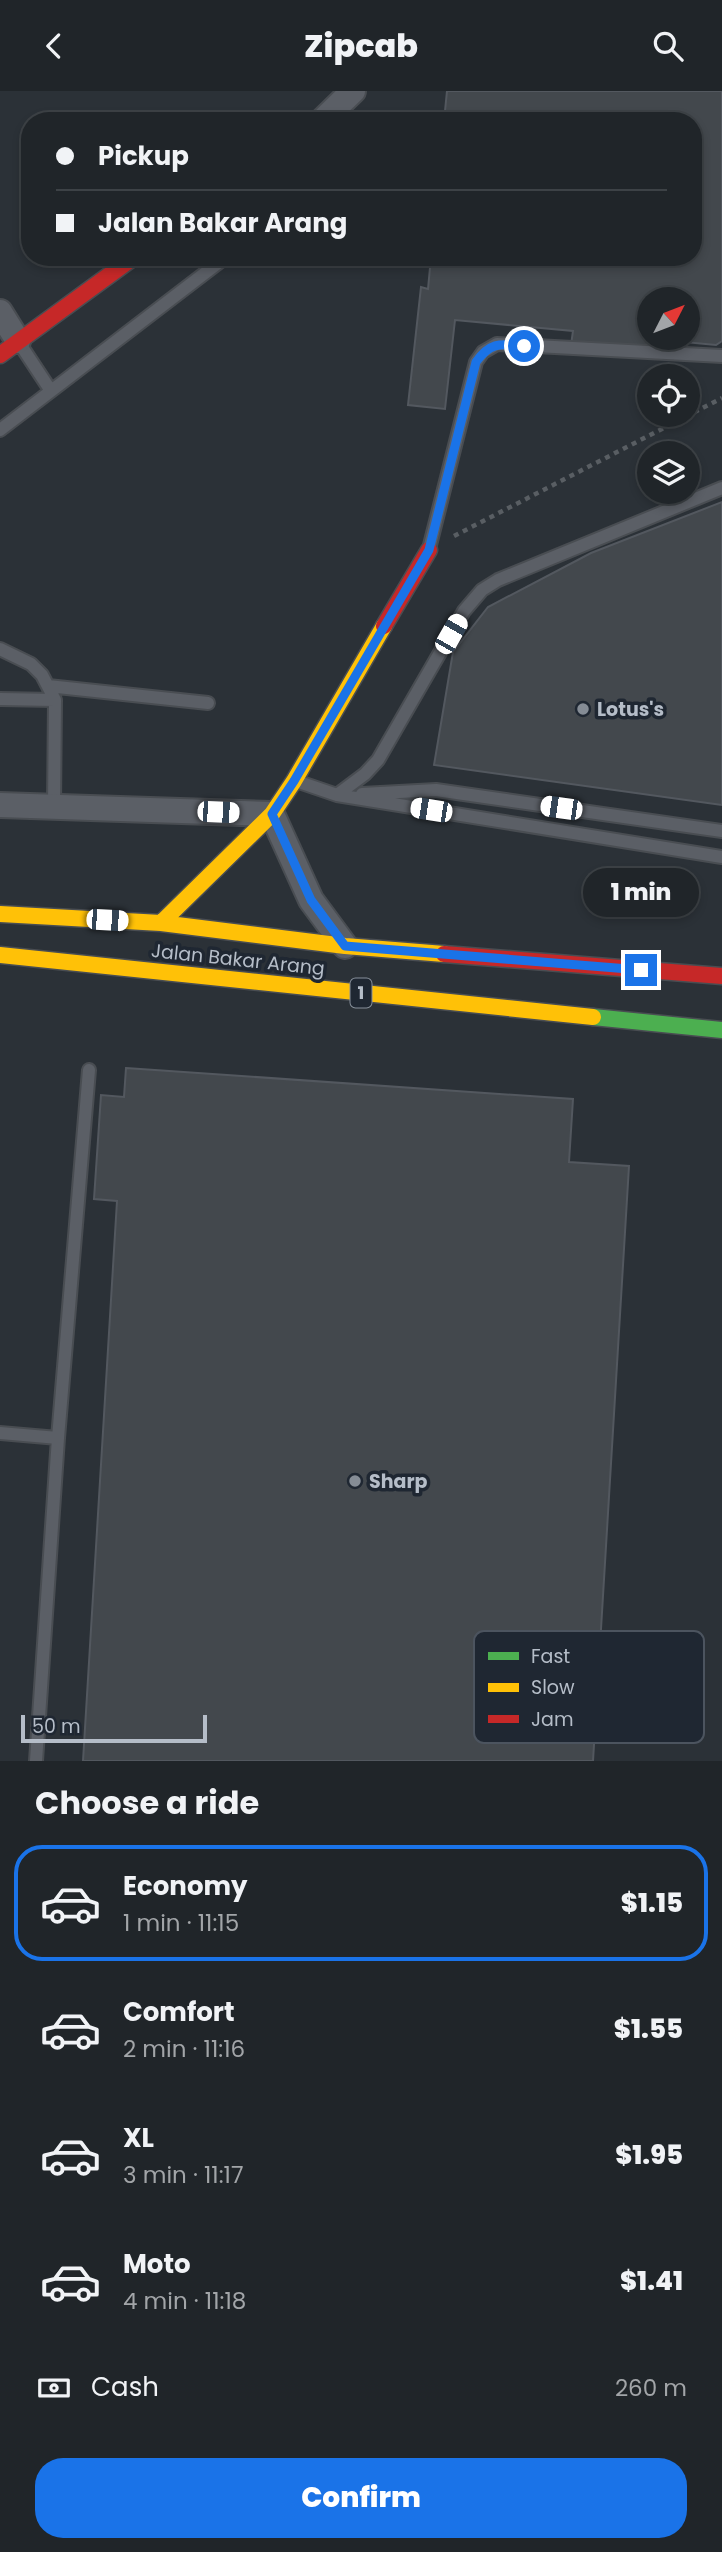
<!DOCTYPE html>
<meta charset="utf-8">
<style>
body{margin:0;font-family:Poppins,sans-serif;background:#282d31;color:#f1f3f6;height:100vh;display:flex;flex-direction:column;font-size:26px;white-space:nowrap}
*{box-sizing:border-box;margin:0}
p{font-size:23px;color:#a2a5a8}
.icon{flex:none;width:38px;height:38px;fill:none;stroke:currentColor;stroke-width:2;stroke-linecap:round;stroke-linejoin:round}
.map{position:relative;height:1670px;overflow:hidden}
.drawer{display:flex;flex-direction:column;background:#202529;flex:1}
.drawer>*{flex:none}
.guide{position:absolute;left:21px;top:21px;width:681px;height:154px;border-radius:28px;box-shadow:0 4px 10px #0003,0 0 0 2px #3d4246;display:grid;align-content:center;height:154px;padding:0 35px;background:#202529}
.needle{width:46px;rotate:48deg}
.buttons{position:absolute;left:637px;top:196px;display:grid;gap:14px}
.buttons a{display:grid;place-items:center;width:63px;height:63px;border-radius:50%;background:#202529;box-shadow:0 4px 10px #0003,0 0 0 2px #3d4246;font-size:35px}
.scale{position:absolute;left:21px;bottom:18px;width:186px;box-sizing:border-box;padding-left:7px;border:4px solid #b5bdc8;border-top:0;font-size:19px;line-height:24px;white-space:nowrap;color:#b5bdc8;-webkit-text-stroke:5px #1f2732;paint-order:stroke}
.end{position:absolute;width:32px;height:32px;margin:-16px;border:9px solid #1a73e8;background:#fff;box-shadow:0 0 0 4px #fff}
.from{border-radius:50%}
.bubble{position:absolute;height:49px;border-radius:24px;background:#202529;box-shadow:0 4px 10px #0003,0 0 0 2px #3d4246;font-size:23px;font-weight:800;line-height:49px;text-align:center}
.car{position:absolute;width:21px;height:42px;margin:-21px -10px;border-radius:9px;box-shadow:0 0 5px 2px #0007;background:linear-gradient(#fff 24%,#345 0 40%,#fff 0 76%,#345 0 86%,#fff 0)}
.guide b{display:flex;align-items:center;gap:24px;height:66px;font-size:26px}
.guide b+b{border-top:2px solid #3d4246}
.guide i{width:18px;height:18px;background:#f1f3f6}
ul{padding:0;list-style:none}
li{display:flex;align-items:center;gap:21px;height:116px;margin:0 14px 10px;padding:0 21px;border:4px solid transparent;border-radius:28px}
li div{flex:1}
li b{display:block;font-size:26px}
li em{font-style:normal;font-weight:800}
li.selected{border-color:#1a73e8}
li>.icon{width:63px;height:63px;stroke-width:1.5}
h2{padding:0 35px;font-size:32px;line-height:84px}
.pay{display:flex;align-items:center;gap:18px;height:77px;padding:0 35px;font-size:26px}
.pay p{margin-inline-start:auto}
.cta{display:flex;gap:14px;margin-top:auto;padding:14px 35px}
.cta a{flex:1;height:80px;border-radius:28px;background:#1a73e8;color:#fff;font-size:28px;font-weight:800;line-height:80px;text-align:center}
header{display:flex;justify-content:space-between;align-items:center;height:91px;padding:0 35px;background:#202529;font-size:32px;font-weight:800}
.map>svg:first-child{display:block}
.building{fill:#43484d;stroke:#53585f;stroke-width:2;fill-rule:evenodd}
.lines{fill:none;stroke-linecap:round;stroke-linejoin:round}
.lane-casing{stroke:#494d52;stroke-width:16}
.street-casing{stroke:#494d52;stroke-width:28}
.fast-casing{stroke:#494d52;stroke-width:19}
.slow-casing{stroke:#494d52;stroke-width:19}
.jam-casing{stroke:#494d52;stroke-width:19}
.path{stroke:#595e63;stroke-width:4.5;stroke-dasharray:5 5;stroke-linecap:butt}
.lane{stroke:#5b5f66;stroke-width:12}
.street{stroke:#5b5f66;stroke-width:24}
.fast{stroke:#4caf50;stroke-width:16}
.slow{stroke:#ffc107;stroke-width:16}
.jam{stroke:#c62828;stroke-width:16}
.route{stroke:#1a73e8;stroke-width:9}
.poi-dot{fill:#858c95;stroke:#1f2732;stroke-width:2.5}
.labels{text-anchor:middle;stroke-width:7;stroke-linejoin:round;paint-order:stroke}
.shield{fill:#1f2732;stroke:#88909b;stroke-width:2}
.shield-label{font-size:18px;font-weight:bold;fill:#b5bdc8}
.poi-label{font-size:19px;font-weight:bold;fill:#b5bdc8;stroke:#1f2732;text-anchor:start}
.street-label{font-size:19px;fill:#b5bdc8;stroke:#1f2732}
.key{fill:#1f2732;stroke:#4c545f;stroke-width:2}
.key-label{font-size:19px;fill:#b5bdc8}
</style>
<header><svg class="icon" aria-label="back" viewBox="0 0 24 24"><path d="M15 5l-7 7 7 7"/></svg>Zipcab<svg class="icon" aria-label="search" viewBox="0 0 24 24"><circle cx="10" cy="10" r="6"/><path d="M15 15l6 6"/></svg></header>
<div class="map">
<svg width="722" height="1670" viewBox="0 0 722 1670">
<rect width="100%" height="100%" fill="#2b3137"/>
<!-- building -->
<path class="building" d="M447 0H722V250L716 254 653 248 651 262 571 254 573 240 455 229 445 318 408 314 421 196 428 198 431 166H693V30H444ZM649 208H688V247H649Z
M722 411V714L434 674 453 561 488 516 591 462Z
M126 977 573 1008 569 1071 629 1075 593 1670H83L117 1110 94 1108 101 1004 124 1006Z"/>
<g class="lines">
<defs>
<path id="lane" d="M51 300 226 166
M0 339 51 300 20 253
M429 458 476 271 483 261 497 253 722 265
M0 558 31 573 42 584 55 609 54 715
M48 595 208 612
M0 608 55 609
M296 690 337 704 722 766
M362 703 436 699 722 740
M337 704 365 683 378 669 464 520 482 499 498 489 722 397
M0 1342 58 1347 89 979
M36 1670 58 1347"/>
<path id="street" d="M322 30 353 0
M0 221 18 250
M0 714 272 723 311 809 345 855"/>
<path id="fast" d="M593 926 722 939"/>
<path id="slow" d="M0 823 161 832 345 855 444 863
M161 832 272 723 294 690 384 535
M0 864 593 926"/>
<path id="jam" d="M0 264 134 166
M384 535 429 459
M444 863 722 885"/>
</defs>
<!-- lane casing -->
<use href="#lane" class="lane-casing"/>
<!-- street casing -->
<use href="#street" class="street-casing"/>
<!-- fast casing -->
<use href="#fast" class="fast-casing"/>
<!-- slow casing -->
<use href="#slow" class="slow-casing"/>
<!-- jam casing -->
<use href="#jam" class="jam-casing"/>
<!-- path -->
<path class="path" d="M454 445 722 307"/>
<!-- lane -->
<use href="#lane" class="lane"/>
<!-- street -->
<use href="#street" class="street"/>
<!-- fast -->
<use href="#fast" class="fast"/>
<!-- slow -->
<use href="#slow" class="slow"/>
<!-- jam -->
<use href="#jam" class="jam"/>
</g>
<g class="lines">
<!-- route -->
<path class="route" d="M524 255C501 253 491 250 476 271L429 459 294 690 272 723 311 809 345 855 641 879"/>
</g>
<!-- markers -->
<g class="poi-dot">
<circle cx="583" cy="618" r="7"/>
<circle cx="355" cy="1390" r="7"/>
</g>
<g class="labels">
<!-- shield labels -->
<rect class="shield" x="350.5" y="887.5" width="21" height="29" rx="5"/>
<g class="shield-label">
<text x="361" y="908">1</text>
</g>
<!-- poi labels -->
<g class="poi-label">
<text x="597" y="625">Lotus's</text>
<text x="369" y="1397">Sharp</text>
</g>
<!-- street labels -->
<g class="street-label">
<text transform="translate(238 868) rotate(6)" y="7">Jalan Bakar Arang</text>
</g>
</g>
<!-- legend -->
<rect x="474" y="1540" width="230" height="112" rx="10" class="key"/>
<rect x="488" y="1561" width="31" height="8" fill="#4caf50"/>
<rect x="488" y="1592" width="31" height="9" fill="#ffc107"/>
<rect x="488" y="1624" width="31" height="8" fill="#c62828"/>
<g class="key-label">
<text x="531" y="1572">Fast</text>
<text x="531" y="1603">Slow</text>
<text x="531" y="1635">Jam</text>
</g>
</svg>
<div class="buttons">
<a><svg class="needle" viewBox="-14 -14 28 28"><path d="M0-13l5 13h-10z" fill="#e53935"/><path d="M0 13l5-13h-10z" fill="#a2a5a8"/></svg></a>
<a><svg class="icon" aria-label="locate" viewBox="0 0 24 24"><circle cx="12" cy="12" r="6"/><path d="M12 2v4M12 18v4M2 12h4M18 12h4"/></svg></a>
<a><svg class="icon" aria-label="layers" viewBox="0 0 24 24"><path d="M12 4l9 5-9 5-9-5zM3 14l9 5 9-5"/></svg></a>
</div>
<div class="scale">50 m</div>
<i class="end from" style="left:524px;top:255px"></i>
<i class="end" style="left:641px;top:879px"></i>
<div class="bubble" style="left:583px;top:777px;width:116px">1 min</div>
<i class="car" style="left:451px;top:543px;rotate:30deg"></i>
<i class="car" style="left:561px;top:717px;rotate:278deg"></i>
<i class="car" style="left:431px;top:719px;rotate:279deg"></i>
<i class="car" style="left:218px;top:721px;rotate:92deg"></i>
<i class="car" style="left:107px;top:829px;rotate:93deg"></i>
<div class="guide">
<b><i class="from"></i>Pickup</b>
<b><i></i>Jalan Bakar Arang</b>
</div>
</div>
<section class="drawer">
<h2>Choose a ride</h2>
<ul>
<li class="selected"><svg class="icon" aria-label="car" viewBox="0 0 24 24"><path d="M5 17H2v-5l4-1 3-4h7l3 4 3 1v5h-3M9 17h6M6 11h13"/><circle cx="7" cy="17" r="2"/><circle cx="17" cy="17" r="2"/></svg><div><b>Economy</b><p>1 min · 11:15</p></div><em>$1.15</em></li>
<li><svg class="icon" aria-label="car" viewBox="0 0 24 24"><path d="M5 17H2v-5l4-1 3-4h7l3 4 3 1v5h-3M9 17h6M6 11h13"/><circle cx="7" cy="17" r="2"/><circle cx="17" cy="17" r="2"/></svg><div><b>Comfort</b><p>2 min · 11:16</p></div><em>$1.55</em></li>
<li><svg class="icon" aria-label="car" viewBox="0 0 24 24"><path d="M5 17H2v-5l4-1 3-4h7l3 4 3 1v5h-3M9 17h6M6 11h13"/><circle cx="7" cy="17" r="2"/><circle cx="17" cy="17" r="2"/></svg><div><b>XL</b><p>3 min · 11:17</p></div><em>$1.95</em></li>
<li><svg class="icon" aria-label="car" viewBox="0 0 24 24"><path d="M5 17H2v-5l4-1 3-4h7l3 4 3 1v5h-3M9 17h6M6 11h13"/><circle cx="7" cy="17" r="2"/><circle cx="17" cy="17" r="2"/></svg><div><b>Moto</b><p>4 min · 11:18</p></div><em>$1.41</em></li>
</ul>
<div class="pay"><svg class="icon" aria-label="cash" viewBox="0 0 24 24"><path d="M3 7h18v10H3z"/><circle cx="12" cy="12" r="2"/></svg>Cash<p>260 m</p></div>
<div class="cta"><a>Confirm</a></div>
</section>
